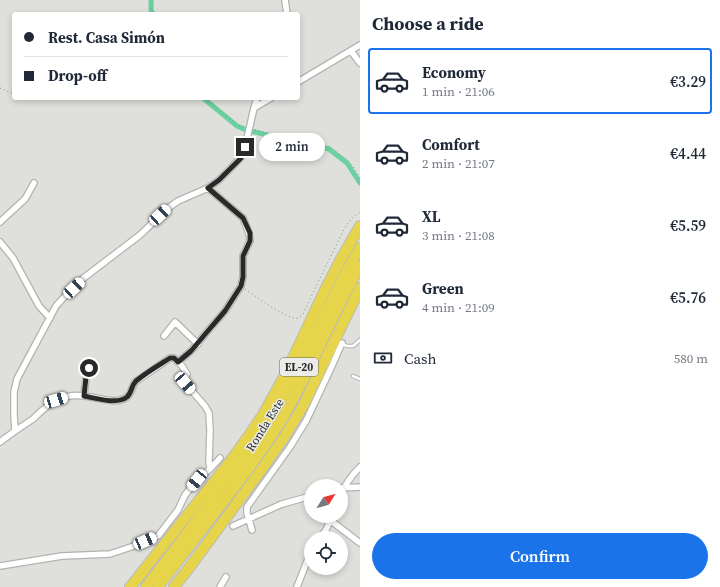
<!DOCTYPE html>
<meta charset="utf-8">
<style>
body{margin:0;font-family:"Source Serif 4",serif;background:#f6f6f7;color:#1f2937;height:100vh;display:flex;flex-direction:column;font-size:15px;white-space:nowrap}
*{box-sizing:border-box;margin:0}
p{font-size:13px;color:#747a83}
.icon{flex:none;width:22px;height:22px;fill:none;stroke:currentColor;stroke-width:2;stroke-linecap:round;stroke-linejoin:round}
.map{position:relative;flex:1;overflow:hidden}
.details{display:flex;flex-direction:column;background:#fff;width:360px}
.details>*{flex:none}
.hud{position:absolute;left:12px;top:12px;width:288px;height:88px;border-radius:4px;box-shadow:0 2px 6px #0003;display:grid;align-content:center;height:88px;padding:0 12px;background:#fff}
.needle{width:26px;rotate:53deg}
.fabs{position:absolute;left:304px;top:479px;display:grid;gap:8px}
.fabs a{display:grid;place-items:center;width:44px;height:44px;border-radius:50%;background:#fff;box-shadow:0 2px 6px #0003;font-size:20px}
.end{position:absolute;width:18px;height:18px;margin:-9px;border:5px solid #282928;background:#fff;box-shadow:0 0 0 2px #fff}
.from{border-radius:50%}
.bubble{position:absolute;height:28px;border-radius:14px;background:#fff;box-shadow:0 2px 6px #0003;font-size:13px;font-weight:600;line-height:28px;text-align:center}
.car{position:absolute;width:12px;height:24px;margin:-12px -6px;border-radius:5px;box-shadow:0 0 3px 1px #0007;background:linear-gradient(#fff 24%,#345 0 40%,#fff 0 76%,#345 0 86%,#fff 0)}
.hud b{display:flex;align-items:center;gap:14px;height:38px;font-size:15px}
.hud b+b{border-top:1px solid #e0e1e3}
.hud i{width:10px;height:10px;background:#1f2937}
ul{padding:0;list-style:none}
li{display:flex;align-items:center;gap:12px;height:66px;margin:0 8px 6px;padding:0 4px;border:2px solid transparent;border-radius:4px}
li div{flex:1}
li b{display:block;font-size:15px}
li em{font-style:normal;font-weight:600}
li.current{border-color:#1a73e8}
li>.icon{width:36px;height:36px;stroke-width:1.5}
h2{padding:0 12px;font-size:18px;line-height:48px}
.pay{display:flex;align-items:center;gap:10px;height:44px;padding:0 12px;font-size:15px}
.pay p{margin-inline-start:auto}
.cta{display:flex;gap:8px;margin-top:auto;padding:8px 12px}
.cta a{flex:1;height:46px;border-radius:24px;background:#1a73e8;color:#fff;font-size:16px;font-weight:600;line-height:46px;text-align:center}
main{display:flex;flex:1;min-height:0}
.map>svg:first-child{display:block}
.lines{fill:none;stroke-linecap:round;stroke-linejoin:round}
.canal{stroke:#6ad2a0;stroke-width:5}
.lane-casing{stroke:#b3b4b1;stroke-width:4.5}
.street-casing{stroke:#b3b4b1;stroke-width:8}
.highway-casing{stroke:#babbba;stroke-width:12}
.path{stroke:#888987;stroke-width:1;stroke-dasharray:1 3;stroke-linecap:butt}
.lane{stroke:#fff;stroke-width:2.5}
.street{stroke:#fff;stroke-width:5.5}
.highway{stroke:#e6d44b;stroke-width:10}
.route{stroke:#282928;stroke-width:5}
.labels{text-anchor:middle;stroke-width:3;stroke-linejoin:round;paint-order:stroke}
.shield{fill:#ecedea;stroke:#636462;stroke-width:1}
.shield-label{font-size:11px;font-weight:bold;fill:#282928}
.street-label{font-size:12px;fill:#282928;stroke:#ecedea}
</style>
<main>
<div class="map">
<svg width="360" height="587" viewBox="0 0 360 587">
<rect width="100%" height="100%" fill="#dfe0dc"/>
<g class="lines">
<!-- canal -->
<path class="canal" d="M151 0V10L153 14
M203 98 237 126 246 130
M251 131 298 143 329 149 347 163 360 183"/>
<defs>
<path id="lane" d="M342 344 347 346H353L360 340
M353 376 360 379"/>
<path id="street" d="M285 0 287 14
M351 51 360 63
M298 82 360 45
M254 108 271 98
M0 222 25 199 34 183
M0 242 13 258 39 306 50 318
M164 336 175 322 198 344
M178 362 191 351 207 332 225 311 241 286 243 277V256L250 241 249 233 243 218 208 188
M84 396 86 377 89 368
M15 431C21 427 27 423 33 419 40 412 48 404 57 400 65 396 76 395 84 396 96 397 119 406 128 396 132 392 132 386 135 382L170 358H174L182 366 187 374 184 382 185 383 205 406 209 413 210 430 209 461 210 469
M0 442 15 431 14 415V392L17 379 56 306 66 295 81 280 140 235 167 209 178 201 208 188 219 180 231 168 241 157 245 147 254 108 257 98
M341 488 360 487
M341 495C345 484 352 475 360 467
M330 520 360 543
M233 526 282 504 311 496
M252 530 247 513V507L290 447 306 421 331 368 342 343
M320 538 326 530 332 516
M0 566 62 556 110 554 131 547 158 536 178 510 185 495 197 480 210 469 220 458
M220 587 226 577
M297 587 311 551"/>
<path id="highway" d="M139 576 232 459 250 434 264 413 285 375 325 290 341 259 360 226
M130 587 144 571
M146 587 254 445C275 412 294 378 311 343 327 311 341 278 360 248
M158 587C179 560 200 532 221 505 242 478 263 450 281 421 311 371 331 317 360 266
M174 587 189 568 262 469 285 436 303 406 360 288"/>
</defs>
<!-- lane casing -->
<use href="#lane" class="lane-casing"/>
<!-- street casing -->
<use href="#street" class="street-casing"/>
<!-- highway casing -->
<use href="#highway" class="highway-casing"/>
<!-- path -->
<path class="path" d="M152 0V9L154 14
M0 88 11 93 14 91
M205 98 237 125 244 127
M255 130 330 147 350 162 360 178
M245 289 274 309 292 318H298L303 314 310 299 344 229 351 219 360 212"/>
<!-- lane -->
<use href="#lane" class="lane"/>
<!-- street -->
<use href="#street" class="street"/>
<!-- highway -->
<use href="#highway" class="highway"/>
</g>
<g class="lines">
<!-- route -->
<path class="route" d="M89 368 86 377 84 396C95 398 118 405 127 397 132 393 131 386 136 381 147 372 159 365 170 358H174L178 362 191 351 207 332 225 311 241 286 243 277V256L250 241V233L243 218 208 188 219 180 241 158 245 147"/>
</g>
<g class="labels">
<!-- shield labels -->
<rect class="shield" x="280" y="358" width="38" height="18" rx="3"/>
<g class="shield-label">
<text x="299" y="371">EL-20</text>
</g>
<!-- street labels -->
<g class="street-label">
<text transform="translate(265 425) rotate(-58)" y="4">Ronda Este</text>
</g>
</g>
</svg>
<div class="fabs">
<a><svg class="needle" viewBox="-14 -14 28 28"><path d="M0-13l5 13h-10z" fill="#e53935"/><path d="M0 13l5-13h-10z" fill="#747a83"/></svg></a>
<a><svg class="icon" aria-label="locate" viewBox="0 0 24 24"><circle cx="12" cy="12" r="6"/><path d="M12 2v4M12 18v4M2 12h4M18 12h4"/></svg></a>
</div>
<i class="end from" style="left:89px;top:368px"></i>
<i class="end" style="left:245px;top:147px"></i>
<div class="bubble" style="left:259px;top:133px;width:66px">2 min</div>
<i class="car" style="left:160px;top:215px;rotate:47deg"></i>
<i class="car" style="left:74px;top:288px;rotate:47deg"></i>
<i class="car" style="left:185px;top:383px;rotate:139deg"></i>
<i class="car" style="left:56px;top:400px;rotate:73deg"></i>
<i class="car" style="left:197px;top:480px;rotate:219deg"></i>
<i class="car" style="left:145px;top:541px;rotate:67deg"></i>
<div class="hud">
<b><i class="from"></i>Rest. Casa Simón</b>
<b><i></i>Drop-off</b>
</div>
</div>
<section class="details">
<h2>Choose a ride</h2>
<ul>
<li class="current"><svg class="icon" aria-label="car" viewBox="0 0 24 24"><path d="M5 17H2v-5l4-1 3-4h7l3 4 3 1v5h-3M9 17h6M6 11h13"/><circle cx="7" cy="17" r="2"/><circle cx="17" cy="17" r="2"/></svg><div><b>Economy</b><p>1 min · 21:06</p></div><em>€3.29</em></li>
<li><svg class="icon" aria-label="car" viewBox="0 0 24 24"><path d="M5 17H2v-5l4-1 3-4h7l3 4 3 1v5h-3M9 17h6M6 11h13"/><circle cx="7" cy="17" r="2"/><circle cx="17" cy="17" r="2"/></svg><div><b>Comfort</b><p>2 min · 21:07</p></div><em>€4.44</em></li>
<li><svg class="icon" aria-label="car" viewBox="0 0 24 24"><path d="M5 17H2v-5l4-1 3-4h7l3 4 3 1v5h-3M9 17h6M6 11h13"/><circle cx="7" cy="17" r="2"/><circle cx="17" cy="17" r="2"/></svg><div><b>XL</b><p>3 min · 21:08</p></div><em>€5.59</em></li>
<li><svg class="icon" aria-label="car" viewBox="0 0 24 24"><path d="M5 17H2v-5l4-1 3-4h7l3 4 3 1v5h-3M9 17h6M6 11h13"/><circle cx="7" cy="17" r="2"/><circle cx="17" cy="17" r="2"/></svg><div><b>Green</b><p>4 min · 21:09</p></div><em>€5.76</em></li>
</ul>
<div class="pay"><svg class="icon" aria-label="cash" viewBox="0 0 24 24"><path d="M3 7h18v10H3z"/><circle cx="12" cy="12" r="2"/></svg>Cash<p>580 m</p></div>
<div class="cta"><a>Confirm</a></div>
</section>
</main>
